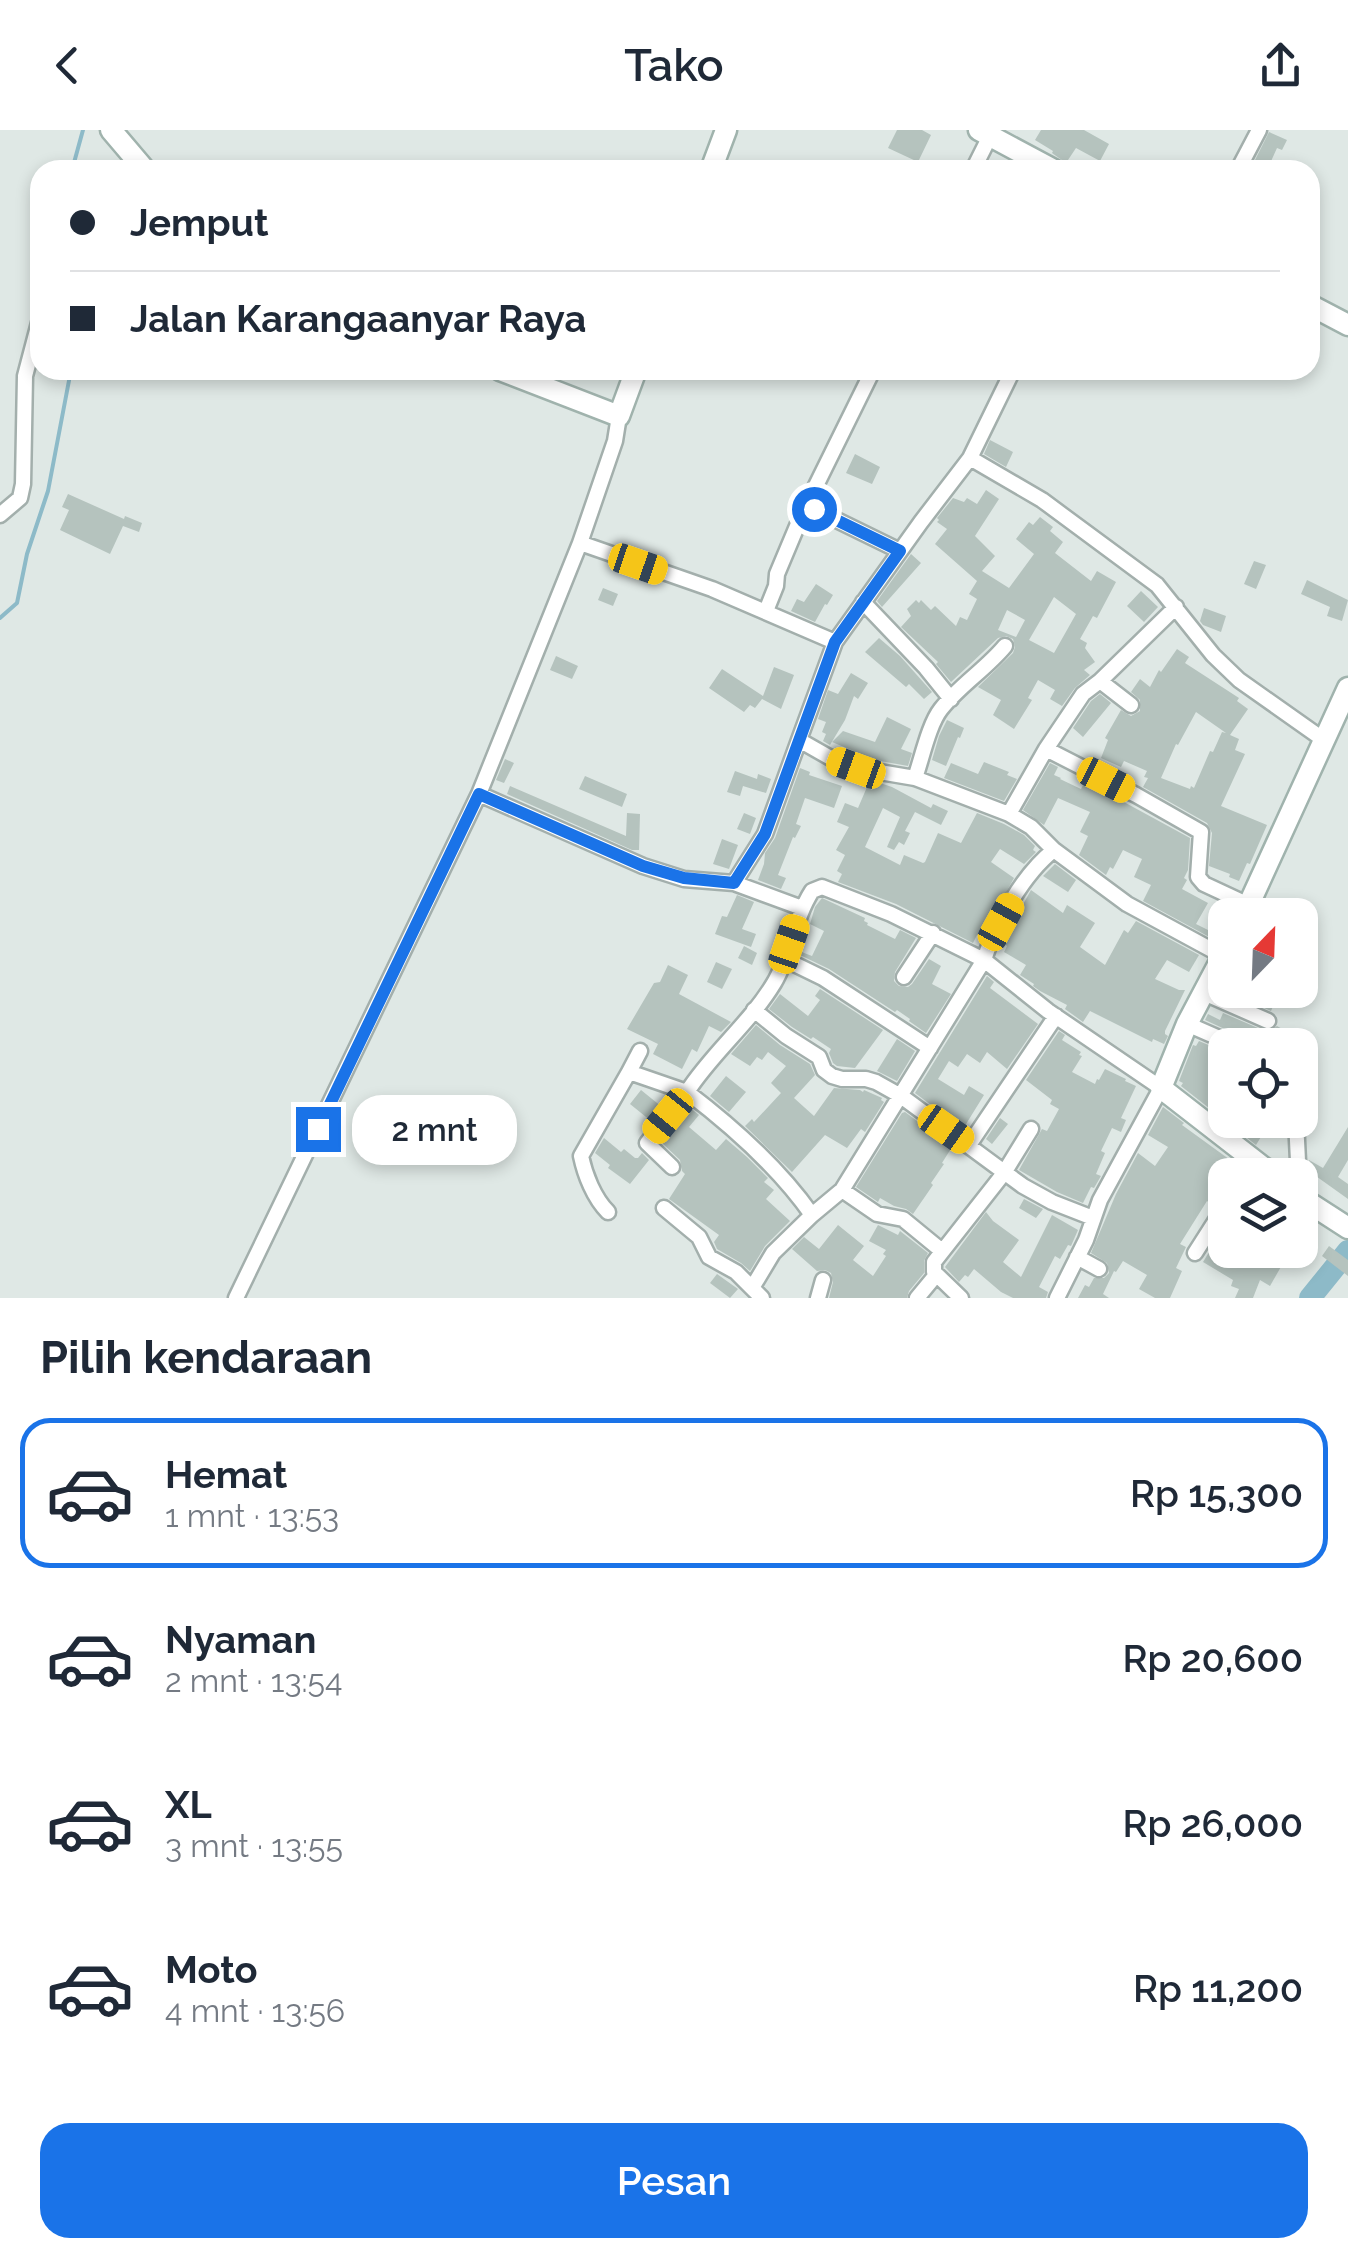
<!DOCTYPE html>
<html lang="id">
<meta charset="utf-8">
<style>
body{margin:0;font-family:Raleway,sans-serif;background:#f6f6f7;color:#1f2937;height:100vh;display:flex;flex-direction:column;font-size:38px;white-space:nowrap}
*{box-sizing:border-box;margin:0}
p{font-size:32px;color:#747a83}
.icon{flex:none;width:55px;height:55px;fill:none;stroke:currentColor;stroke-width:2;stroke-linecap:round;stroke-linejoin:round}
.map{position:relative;height:1168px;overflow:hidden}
.drawer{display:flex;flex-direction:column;background:#fff;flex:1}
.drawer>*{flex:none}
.top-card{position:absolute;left:30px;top:30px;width:1290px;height:220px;border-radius:30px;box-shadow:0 5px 15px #0003;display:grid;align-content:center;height:220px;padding:0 40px;background:#fff}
.needle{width:65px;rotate:23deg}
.controls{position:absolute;left:1208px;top:768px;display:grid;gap:20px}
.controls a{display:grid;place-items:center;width:110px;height:110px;border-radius:20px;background:#fff;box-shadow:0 5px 15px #0003;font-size:50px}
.end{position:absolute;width:45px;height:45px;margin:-22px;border:12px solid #1a73e8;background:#fff;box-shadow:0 0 0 5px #fff}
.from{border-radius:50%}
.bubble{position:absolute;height:70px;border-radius:30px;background:#fff;box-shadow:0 5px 15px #0003;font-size:32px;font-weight:600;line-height:70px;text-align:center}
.car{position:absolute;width:30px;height:60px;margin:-30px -15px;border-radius:12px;box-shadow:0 0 8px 2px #0007;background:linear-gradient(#f5c518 24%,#345 0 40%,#f5c518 0 76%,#345 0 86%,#f5c518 0)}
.top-card b{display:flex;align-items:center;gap:35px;height:95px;font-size:38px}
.top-card b+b{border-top:2px solid #e0e1e3}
.top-card i{width:25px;height:25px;background:#1f2937}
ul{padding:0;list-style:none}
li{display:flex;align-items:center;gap:30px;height:150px;margin:0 20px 15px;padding:0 20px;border:5px solid transparent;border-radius:30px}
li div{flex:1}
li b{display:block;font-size:38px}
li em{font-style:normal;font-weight:600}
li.active{border-color:#1a73e8}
li>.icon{width:90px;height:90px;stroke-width:1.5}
h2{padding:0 40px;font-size:45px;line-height:120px}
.primary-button{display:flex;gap:20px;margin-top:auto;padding:20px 40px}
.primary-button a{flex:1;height:115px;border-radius:30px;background:#1a73e8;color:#fff;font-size:40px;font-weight:600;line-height:115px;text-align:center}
header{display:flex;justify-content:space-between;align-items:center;height:130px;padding:0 40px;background:#fff;font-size:45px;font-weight:600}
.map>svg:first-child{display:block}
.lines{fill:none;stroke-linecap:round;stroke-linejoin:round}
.stream{stroke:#8dbac8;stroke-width:4}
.river{stroke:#8dbac8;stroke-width:22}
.building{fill:#b5c3be;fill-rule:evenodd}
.street-casing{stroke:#a3afac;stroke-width:19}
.secondary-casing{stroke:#a0b3ad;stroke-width:25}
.street{stroke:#fff;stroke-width:14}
.secondary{stroke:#fff;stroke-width:20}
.route{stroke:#1a73e8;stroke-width:12}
</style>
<header><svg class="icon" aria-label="back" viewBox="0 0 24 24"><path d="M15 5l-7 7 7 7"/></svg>Tako<svg class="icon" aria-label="share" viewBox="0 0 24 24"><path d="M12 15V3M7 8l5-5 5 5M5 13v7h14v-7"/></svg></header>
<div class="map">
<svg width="1348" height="1168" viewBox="0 0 1348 1168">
<rect width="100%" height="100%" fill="#dfe8e5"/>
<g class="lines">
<!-- stream -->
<path class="stream" d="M72 40 83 0
M0 488 17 473 27 424 48 361 71 240"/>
<!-- river -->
<path class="river" d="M1310 1168 1348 1121"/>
</g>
<!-- building -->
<path class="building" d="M897 0H922L931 5 918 32 888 18Z
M1041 0H1084L1109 14 1100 31 1076 18 1066 33 1052 23 1053 21 1035 10Z
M1269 2 1287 10 1282 20 1277 18 1267 40H1250Z
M990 310 1013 322 1006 337 984 324Z
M855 324 880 337 872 354 846 343Z
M986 360 999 369 975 406 995 426 982 441 1009 458 1034 424 1016 409 1029 392 1033 395 1040 387 1053 397 1050 401 1063 412 1055 423 1091 451 1097 441 1116 452 1097 488 1093 486 1080 509 1087 513 1085 518 1095 532 1084 540 1090 545 1075 558 1062 576 1050 569 1055 560 1038 550 1028 568 1032 570 1014 599 993 585 1001 570 978 557 1013 523 1015 517 1013 509 1006 506 998 508 951 552 936 534 938 532 901 497 911 486 907 479 916 470 919 473 921 470 931 480 935 476 956 496 960 487 967 490 977 469 969 464 977 451 935 414 947 399 937 392 939 390 937 388 953 368 964 372 967 368 977 374ZM1054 467 1076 484 1054 523 1029 510ZM1007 480 1025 490 1016 507 998 500Z
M68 364 124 389 125 386 142 393 139 402 123 396 110 424 60 400 69 380 62 377Z
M911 424 921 433 882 477 877 471Z
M1254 431 1266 435 1256 459 1244 454Z
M1307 450 1348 470 1342 491 1327 486 1330 477 1301 464Z
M816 454 833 465 827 475 825 474 815 492 791 481 797 469 804 472Z
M603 458 618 464 613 476 598 470Z
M1141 461 1158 477 1144 492 1127 476Z
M1204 478 1226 486 1221 502 1203 495 1200 491Z
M879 508 900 526 932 562 924 569 909 554 906 557 865 522Z
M1177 519 1189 527 1185 533 1239 568 1237 571 1248 579 1230 605 1239 609 1235 620 1245 624 1221 676 1267 695 1250 734 1247 733 1239 751 1229 747 1230 744 1209 736 1212 703 1207 693 1143 657 1148 648 1144 647 1147 641 1124 631 1121 637 1101 628 1108 610 1105 608 1121 580 1131 586 1140 581V570L1131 562 1140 549 1150 557 1159 540 1161 542ZM1196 582 1226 603 1222 602 1213 622 1210 621 1194 658 1191 656 1190 659 1161 648 1176 614 1178 615Z
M556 526 578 536 572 549 550 540Z
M774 537 794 545 781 579 762 569 755 578 750 575 744 582 709 558 722 539 763 566Z
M851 543 868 553 858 569 854 566 845 590 830 615 823 611 826 604 822 602 826 592 818 589 828 560 838 564Z
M1100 564 1111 573 1083 607 1073 598 1091 571Z
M887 587 911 599 901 619 912 623 908 636 875 630 832 612 843 601 875 612Z
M947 590 964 598 960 608 958 607 946 636 932 630 939 606Z
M505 629 514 633 504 653 496 650Z
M984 632 1009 642 1007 645 1017 649 1004 671 944 648 951 633 978 644Z
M1050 633 1058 637 1054 645 1061 648 1060 649 1081 659 1083 655 1099 662 1100 659 1190 708 1188 740 1184 748 1187 750 1182 759 1208 773 1196 794 1216 804 1213 809 1143 771 1151 755 1134 747 1142 729 1123 720 1113 739 1110 737 1106 745 1079 725 1088 706 1080 702 1090 682 1058 668 1044 695 1023 680Z
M800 638 810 642 809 645 842 656 834 678 805 668 796 694 801 696 795 708 793 707 778 745 786 748 781 759 758 750 764 734 765 723 775 708Z
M735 641 757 649 758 644 771 649 766 663 743 656 740 666 727 662Z
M585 646 627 664 622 677 579 659Z
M880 653 892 657 931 678 933 674 948 681 941 695 915 682 905 701 910 703 904 715 899 712 894 720 887 717 900 687 883 678 865 717 900 735 904 725 923 733 925 732 938 703 961 713 977 683 1004 694 1024 705 1035 716 1033 720 1036 722 1024 734 1000 719 991 732 1014 748 981 807 977 805 973 813 896 774 838 752 842 744 837 741 845 725 836 720 849 697 837 692 845 673 858 678 867 657 872 660 875 654 879 656Z
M510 656 626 706 627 683 640 684 639 720H632L507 664Z
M744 683 756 688 750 704 737 699Z
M722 709 738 715 729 739 713 734Z
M1055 734 1076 750 1068 762 1043 746Z
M1031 760 1063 783 1067 775 1095 793 1080 817 1105 835 1124 800 1128 803 1136 791 1199 825 1189 842 1167 830 1155 849 1179 860H1185L1165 901V904L1168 906 1164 914 1153 909 1152 912 1090 881 1083 892 1065 879 1067 875 1040 861 1033 856 1034 854 1020 845 1026 835 1004 822 1007 816 1002 812Z
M737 765 754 772 742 799 756 804 751 817 715 804 722 786 727 787Z
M822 768 865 788 864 791 868 793 867 795 895 809 900 800 916 808 895 842 894 851 899 856 908 857 912 854 929 829 941 836 932 854 951 864 926 903 909 891 910 889 897 880 895 882 829 839 798 824 799 821 812 826 824 801 810 794 815 777Z
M744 816 757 823 752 835 738 828Z
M716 832 732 839 722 859 707 852Z
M668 835 688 845 679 864 731 892 721 902 709 896 697 922 692 919 682 939 653 924 658 914 627 899 654 853 660 852Z
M987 846 994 852 990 858 1038 894 1007 939 987 922 980 933 967 924 958 937 949 931 938 949 964 965 969 956 984 965 963 999 915 963Z
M1225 851V860H1280L1271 881 1221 859Z
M820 859 883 900 855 938 837 936 833 933 829 923 831 919 813 907 811 909 792 897 769 879 780 864 808 886 820 870 815 866Z
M1223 883 1265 901H1270L1277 896 1284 900 1278 915H1246L1240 906 1205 890 1208 884 1220 890Z
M756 895 780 915 810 934 815 945 794 968 814 986 834 958 860 960 863 962 864 960 882 968 881 970 884 972 865 1002 861 999 847 1018 825 1005 792 1042 745 996 752 989 754 992 781 963 771 953 786 936 768 922 762 930 757 927 750 936 731 924Z
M1059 901 1065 905 1062 910 1081 922 1079 925 1082 926 1072 942 1095 954 1097 949 1099 950 1105 939 1126 949 1125 951 1136 956 1121 988 1126 990 1121 1002 1112 998 1101 1021 1105 1023 1096 1044 1101 1046 1094 1058 1091 1057 1083 1073 1057 1062 1019 1040 1042 999 1047 1001 1059 979 1050 974 1052 970 1026 950Z
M897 909 915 921 897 951 877 941Z
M1199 911 1225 922V931L1218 943 1225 947V990H1264L1276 997 1270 1006 1264 1002 1256 1015 1181 956 1183 953 1179 951 1193 915 1196 916Z
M726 946 746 962 729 982 710 966Z
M641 960 662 977 651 991 630 974Z
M689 977 699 985 689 997 716 1020 726 1009 747 1027 768 1048 764 1052 774 1060 766 1069 790 1091 765 1116 750 1141 741 1133 717 1119 714 1112 719 1105 669 1069 685 1044 682 1041 680 1030 661 1012Z
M1163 977 1184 993 1182 995 1244 1040 1240 1045 1225 1036V1066L1219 1067 1213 1075 1207 1071 1180 1114 1186 1117 1176 1138 1182 1141 1170 1168H1155L1139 1159 1147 1145 1123 1131 1116 1142 1114 1141 1103 1164 1109 1168H1078L1085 1155 1089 1157 1094 1148H1104L1109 1143 1107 1133 1091 1123 1116 1064 1138 1023 1155 1036 1168 1017 1148 1005Z
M905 982 952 1017 942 1033 944 1034 931 1053 933 1055 913 1084 906 1079 894 1076 880 1068 878 1072 856 1057 902 983Z
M1000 988 1008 994 992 1014 986 1009Z
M1348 997V1030L1338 1047 1348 1054V1069L1306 1039 1309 1030 1323 1038Z
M604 1008 621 1022 624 1019 635 1028H638L642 1023 649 1030 630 1054 608 1038 610 1035 595 1023Z
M1024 1069 1043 1079 1036 1088 1019 1078Z
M986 1082 993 1091 1019 1110 1003 1132 1021 1147 1052 1085 1078 1100 1071 1116 1068 1115 1060 1129 1055 1126 1039 1157 1048 1162 1046 1168H1013L1001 1162 974 1139 968 1147 965 1145 959 1152 945 1137Z
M838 1095 864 1116 853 1130 873 1146 886 1126 883 1124 886 1120 869 1111 878 1095 898 1105 900 1101 928 1123 924 1131V1143L909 1161 907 1168H829L833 1152 831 1143 825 1140 817 1141 792 1119 804 1107 819 1119Z
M1225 1096V1120H1257L1282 1135 1270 1156 1260 1150 1253 1168H1235L1239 1159 1231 1156 1233 1150 1203 1132Z
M1329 1116 1348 1130V1146L1322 1126Z
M717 1144 738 1159 730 1168 710 1153Z"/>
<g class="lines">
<defs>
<path id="street" d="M973 40 990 6
M1238 40 1259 0
M619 286 615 311 580 413 712 459 835 512 799 610 836 631 856 638 915 648 1009 684 1031 697 1054 720C1024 743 995 794 984 830L1048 881 1161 958 1100 1070 1086 1110 1057 1168
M970 328 1042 370 1157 455 1213 525 1239 550 1324 610
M814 379 900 421
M0 385 20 368 23 354 25 246 40 189
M580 413 479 664 643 736 684 749 734 753 802 778
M863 472 926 538 951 569
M766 481 776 456 777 444 803 382 873 240
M835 512 921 392 970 328 1013 240
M1100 551 1131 575
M1046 619 1136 665 1201 702 1198 747 1204 754 1249 775
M915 648C922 628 929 594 941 579 960 555 986 539 1005 516
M1009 684 1046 619 1083 564 1100 551 1176 477
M1054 720 1127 774 1223 826
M734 753 765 704 799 610
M784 829 823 848 930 918
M904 847 933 803
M1204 863 1268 891
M754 880 786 906 819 927 824 940 832 946 842 949H866L876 952 901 966 1023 1056 1052 1072 1093 1088
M1187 894 1235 915
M629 942 640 921
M969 1015 1056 886
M1293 1045 1298 1031 1296 990
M842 1060 877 1084 903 1089 942 1121
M664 1078 699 1107 709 1127 736 1142 752 1158
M608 1082C594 1068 585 1045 581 1026L629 942 687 962 647 1013 672 1037
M1195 1123 1225 1076
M1077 1127 1099 1139
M236 1168 479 664
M762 1168 752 1158 773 1123 812 1085C779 1038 733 997 687 962 712 923 750 893 774 853 791 825 794 789 812 761L822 757 891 784 984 830 842 1060 812 1085
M818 1168 823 1150
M917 1168 936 1145
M961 1168 934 1142V1132L1004 1043 1031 999"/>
<path id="secondary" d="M111 0 145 40
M979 0 1054 40
M711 40 726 0
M1310 175 1348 195
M500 240 619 286 636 240
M1244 785 1348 558
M1225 822 1187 894 1161 958 1273 1045
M1300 1067 1348 1098"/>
</defs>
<!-- street casing -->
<use href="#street" class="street-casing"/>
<!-- secondary casing -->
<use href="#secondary" class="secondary-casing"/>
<!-- street -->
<use href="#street" class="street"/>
<!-- secondary -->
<use href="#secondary" class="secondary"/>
</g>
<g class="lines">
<!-- route -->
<path class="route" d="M318 999 479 664 643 736 684 748 734 753 765 704 835 512 900 421 814 379"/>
</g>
</svg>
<div class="controls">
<a><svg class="needle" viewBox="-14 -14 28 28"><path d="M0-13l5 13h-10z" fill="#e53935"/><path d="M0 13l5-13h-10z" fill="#747a83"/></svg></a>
<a><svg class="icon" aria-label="locate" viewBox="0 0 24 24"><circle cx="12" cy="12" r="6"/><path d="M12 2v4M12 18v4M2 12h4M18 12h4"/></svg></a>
<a><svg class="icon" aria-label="layers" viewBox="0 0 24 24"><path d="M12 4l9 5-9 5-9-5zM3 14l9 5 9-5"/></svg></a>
</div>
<i class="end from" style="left:814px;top:379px"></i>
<i class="end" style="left:318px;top:999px"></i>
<div class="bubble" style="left:352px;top:965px;width:165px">2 mnt</div>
<i class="car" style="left:638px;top:434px;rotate:109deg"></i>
<i class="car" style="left:856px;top:638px;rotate:290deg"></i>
<i class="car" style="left:1106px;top:650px;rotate:117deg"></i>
<i class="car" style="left:1001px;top:792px;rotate:29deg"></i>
<i class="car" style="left:789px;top:814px;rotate:19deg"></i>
<i class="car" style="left:668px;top:986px;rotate:219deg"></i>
<i class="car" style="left:946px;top:999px;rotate:125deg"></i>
<div class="top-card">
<b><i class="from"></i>Jemput</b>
<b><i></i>Jalan Karangaanyar Raya</b>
</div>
</div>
<section class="drawer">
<h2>Pilih kendaraan</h2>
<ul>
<li class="active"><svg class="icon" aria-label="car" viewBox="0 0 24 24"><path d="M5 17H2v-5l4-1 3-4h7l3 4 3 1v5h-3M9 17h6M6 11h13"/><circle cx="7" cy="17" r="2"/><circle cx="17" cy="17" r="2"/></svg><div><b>Hemat</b><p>1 mnt · 13:53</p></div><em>Rp 15,300</em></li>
<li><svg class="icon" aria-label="car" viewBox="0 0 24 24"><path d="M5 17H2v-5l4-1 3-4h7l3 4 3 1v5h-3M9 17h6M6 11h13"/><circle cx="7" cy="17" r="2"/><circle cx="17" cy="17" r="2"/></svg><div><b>Nyaman</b><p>2 mnt · 13:54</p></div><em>Rp 20,600</em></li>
<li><svg class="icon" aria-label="car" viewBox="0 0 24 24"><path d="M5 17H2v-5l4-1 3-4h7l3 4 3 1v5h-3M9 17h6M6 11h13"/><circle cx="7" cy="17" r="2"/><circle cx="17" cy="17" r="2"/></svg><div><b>XL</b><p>3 mnt · 13:55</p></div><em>Rp 26,000</em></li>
<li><svg class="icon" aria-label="car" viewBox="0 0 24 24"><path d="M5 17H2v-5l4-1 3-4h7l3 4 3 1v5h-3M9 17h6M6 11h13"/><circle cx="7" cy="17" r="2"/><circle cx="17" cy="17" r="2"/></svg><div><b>Moto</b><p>4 mnt · 13:56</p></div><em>Rp 11,200</em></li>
</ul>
<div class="primary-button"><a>Pesan</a></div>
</section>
